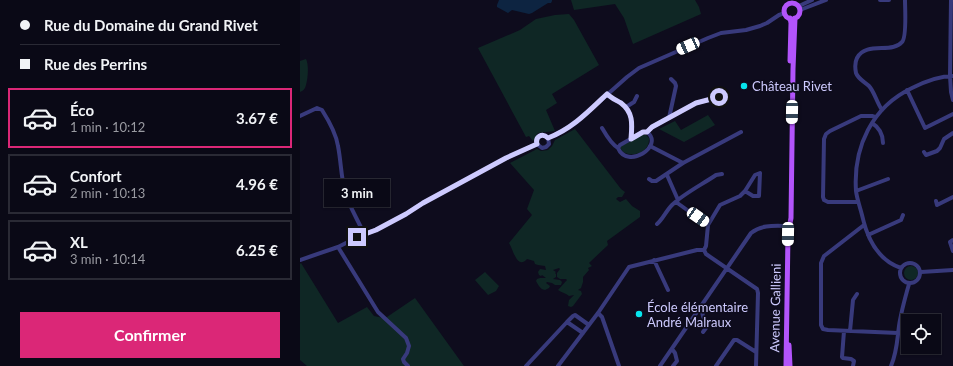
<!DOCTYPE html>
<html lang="fr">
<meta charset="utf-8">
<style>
body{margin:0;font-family:Lato,sans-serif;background:#181723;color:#f1f3f6;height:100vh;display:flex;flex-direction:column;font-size:15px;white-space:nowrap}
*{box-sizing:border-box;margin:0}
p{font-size:13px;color:#999aa1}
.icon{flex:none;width:22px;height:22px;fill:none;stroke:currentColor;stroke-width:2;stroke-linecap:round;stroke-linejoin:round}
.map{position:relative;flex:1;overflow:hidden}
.details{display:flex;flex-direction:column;background:#0a0916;width:300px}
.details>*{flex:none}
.banner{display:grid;align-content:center;height:88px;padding:0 20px;background:#0a0916}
.buttons{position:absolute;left:601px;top:314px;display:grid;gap:8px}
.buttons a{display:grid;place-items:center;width:40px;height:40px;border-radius:0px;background:#0a0916;box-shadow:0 1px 3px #0004,0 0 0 1px #2a2a35;font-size:20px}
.end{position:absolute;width:18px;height:18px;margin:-9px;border:5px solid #cdcafe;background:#111;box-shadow:0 0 0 2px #111}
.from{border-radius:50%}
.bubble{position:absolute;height:28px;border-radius:0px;background:#0a0916;box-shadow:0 1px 3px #0004,0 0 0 1px #2a2a35;font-size:13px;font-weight:700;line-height:28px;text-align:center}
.car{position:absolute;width:12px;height:24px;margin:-12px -6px;border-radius:5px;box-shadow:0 0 3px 1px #0007;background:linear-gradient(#fff 24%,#345 0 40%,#fff 0 76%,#345 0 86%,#fff 0)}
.banner b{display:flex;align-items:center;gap:14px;height:38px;font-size:15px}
.banner b+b{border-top:1px solid #2a2a35}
.banner i{width:10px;height:10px;background:#f1f3f6}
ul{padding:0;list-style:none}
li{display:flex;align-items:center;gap:12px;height:60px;margin:0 8px 6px;padding:0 12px;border:2px solid #2a2a35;border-radius:0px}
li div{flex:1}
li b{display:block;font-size:15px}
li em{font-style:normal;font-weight:700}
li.on{border-color:#db2777}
li>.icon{width:36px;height:36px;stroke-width:1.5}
.primary-button{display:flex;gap:8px;margin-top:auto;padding:8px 20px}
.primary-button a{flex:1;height:46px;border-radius:0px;background:#db2777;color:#fff;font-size:16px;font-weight:700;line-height:46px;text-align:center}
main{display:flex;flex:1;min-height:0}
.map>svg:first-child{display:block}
.green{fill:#0f2725}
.water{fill:#0d2441}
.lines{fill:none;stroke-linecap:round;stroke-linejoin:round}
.minor{stroke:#383a7c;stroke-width:4}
.major{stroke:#b254fb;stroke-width:5}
.route{stroke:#cdcafe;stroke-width:5}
.poi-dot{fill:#06e6ee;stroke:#0e0c1d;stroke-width:1.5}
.labels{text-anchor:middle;stroke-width:3.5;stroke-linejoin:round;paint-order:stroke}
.poi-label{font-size:13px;fill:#cdcafe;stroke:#0e0c1d;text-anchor:start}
.street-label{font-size:13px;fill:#cdcafe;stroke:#0e0c1d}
</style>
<main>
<section class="details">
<div class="banner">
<b><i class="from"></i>Rue du Domaine du Grand Rivet</b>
<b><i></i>Rue des Perrins</b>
</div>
<ul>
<li class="on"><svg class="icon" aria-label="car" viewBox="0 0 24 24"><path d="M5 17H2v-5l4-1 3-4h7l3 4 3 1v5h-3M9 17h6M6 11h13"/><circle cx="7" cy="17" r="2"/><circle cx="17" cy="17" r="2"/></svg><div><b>Éco</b><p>1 min · 10:12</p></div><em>3.67 €</em></li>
<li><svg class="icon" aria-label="car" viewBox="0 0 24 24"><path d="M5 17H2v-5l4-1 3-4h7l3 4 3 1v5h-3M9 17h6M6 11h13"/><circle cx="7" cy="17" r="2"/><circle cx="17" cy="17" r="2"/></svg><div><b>Confort</b><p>2 min · 10:13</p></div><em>4.96 €</em></li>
<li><svg class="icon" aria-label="car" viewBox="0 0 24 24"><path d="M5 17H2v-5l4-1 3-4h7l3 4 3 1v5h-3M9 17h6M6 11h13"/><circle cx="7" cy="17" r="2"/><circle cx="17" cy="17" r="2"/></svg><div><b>XL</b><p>3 min · 10:14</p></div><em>6.25 €</em></li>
</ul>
<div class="primary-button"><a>Confirmer</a></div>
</section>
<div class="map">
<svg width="653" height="366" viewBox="0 0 653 366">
<rect width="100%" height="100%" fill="#0e0c1d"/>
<!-- green -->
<path class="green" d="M271 0H395L399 7 401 14 333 44 324 18 315 4 274 10Z
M269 14 274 20 299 65 252 94 257 103 246 110 255 131 238 133 233 141 229 136 226 137 178 48 220 30 236 19 255 15Z
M6 59C9 65 8 78 6 85 5 89 3 91 0 92V61Z
M408 115 415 125 384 142 359 129 375 121 381 130Z
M275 129 321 189 325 192 322 197H318L316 199 320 202 326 199 332 206 340 211V217L307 241 308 245 289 263 292 266 288 268 289 270 283 277V282L281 288 278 290 281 291 282 294 273 306 271 307 268 306 269 300 274 295 269 296C266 293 262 293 258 290L267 280 266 279H260L257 277V273L260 269 259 268 253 270 256 272 255 273 256 274V277L253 279 260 280 262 282 261 285H255L252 283 247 282 246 283 250 286 249 288 245 290C240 289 239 286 236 281L237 279 240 278H246L242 275 241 276 239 275 238 272 240 269 246 270 245 266 238 265 235 264 234 261 227 259C217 270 213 249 209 243L232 215 227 209 234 190 210 163 237 149 241 151 248 150 252 146 255 140Z
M342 135H346L349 138C350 152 334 158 323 152L320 148 321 146Z
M1 263 38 323 67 307 74 316 83 318 87 317 115 298 164 366H7L0 360V264Z
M604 273a7 7 0 1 1 14 0a7 7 0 1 1-14 0Z
M185 272 199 286 196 291 188 295 175 280Z"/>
<!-- water -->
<path class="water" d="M199 0H252V1L251 3H248L232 13 229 14 212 10 208 13 197 7V5Z"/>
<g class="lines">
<!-- minor -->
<path class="minor" d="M580 0H589
M651 0 650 76 651 92 653 100
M499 6 512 0
M500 10 526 0
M607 90 625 128 653 114
M307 94C311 98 316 100 321 103 334 113 332 125 331 139
M326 107 334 102 337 96
M582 110C577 103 574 91 569 86 565 82 558 79 556 73 555 68 555 62 557 58 566 41 592 54 602 42 607 37 605 9 605 0
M0 116 17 108 22 110C29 121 36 133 38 146 41 161 41 177 45 192 49 206 58 220 64 234
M369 118 376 86 375 83 371 79
M572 123C580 128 583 134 583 143
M302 128C306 135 311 144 318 148 327 170 365 146 347 132
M248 138 255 135 274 124 327 77 339 68 408 38 421 33 446 30 460 26 467 23 479 15 485 13
M237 144 242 148 246 147 249 144 248 138
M237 144C235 137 242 132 248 138
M350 146 383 163
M318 148 320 145 343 132H347L352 127 396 103 416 98 421 95
M624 152 626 155 637 151 640 148 644 139 653 133
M367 175 378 200
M349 179 352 181H356L383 163 441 132
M556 191 588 179
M636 201 637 205 653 197
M376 202 408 225
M558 202H528L524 200 523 197 524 139 526 134 530 131 561 116H572L575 117
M357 224C363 219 366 211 372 205 383 194 403 184 416 175L422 174
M564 225 524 256 521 263V325L523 329 528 330 598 333
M568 235 601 220 603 215
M653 240 650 242 653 251
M38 247 78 312 106 338 109 346 107 353 103 359 104 362 108 366
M404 250 406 246 408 225 420 205 440 196 445 191 455 175 460 173 459 196H453L445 191
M0 260 38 247 64 234 76 230 106 214 123 203 206 158 237 144
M354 260 368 290
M600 273a10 10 0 1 1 20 0a10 10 0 1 1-20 0Z
M601 268C577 260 567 238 562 215 560 207 557 199 556 191 553 147 572 107 612 88 624 82 639 76 653 76
M621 272 653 270
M400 309 402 312 406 328 403 332
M298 313 302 317 319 366
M267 322 273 316 275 315 289 325
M544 331 542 357 543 358 551 359 554 361 553 366
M550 331 553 300 557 294
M372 349 375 353 377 361 373 366
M226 366 267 322 283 333
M258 366 298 313 329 267 397 250H404L406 254 457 289 458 293 456 366
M360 366 451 233C462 224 476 226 489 226
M416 366 434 340H437L456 352
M591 366C597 352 597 341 599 326 601 312 605 298 609 284"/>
<!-- major -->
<path class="major" d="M484 11a8 8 0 1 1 16 0a8 8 0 1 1-16 0Z
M490 18 491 23 490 61
M489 345 490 366
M486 366 488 234 491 218 493 69 495 18"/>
</g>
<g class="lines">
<!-- route -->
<path class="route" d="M57 237 76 230 106 214 123 203 206 158 237 144C235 137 242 132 248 138 272 129 289 111 307 94 311 98 316 100 321 103 334 113 332 125 331 139L343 132H347L352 127 396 103 419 97"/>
</g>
<!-- markers -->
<g class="poi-dot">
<circle cx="444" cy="86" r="4"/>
<circle cx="339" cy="314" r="4"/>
</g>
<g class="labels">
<!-- poi labels -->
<g class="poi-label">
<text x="452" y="91">Château Rivet</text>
<text x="347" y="312">École élémentaire<tspan x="347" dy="15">André Malraux</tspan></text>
</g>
<!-- street labels -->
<g class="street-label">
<text transform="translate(475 308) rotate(-89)" y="5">Avenue Gallieni</text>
</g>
</g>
</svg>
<div class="buttons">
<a><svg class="icon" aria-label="locate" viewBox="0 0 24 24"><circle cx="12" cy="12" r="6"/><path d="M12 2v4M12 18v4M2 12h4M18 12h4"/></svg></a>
</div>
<i class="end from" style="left:419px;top:97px"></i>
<i class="end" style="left:57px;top:237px"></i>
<div class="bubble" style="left:24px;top:179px;width:66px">3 min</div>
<i class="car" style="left:388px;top:46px;rotate:246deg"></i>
<i class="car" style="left:492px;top:112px;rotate:181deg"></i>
<i class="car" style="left:398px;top:217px;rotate:125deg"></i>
<i class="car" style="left:488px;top:234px;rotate:181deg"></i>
</div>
</main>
